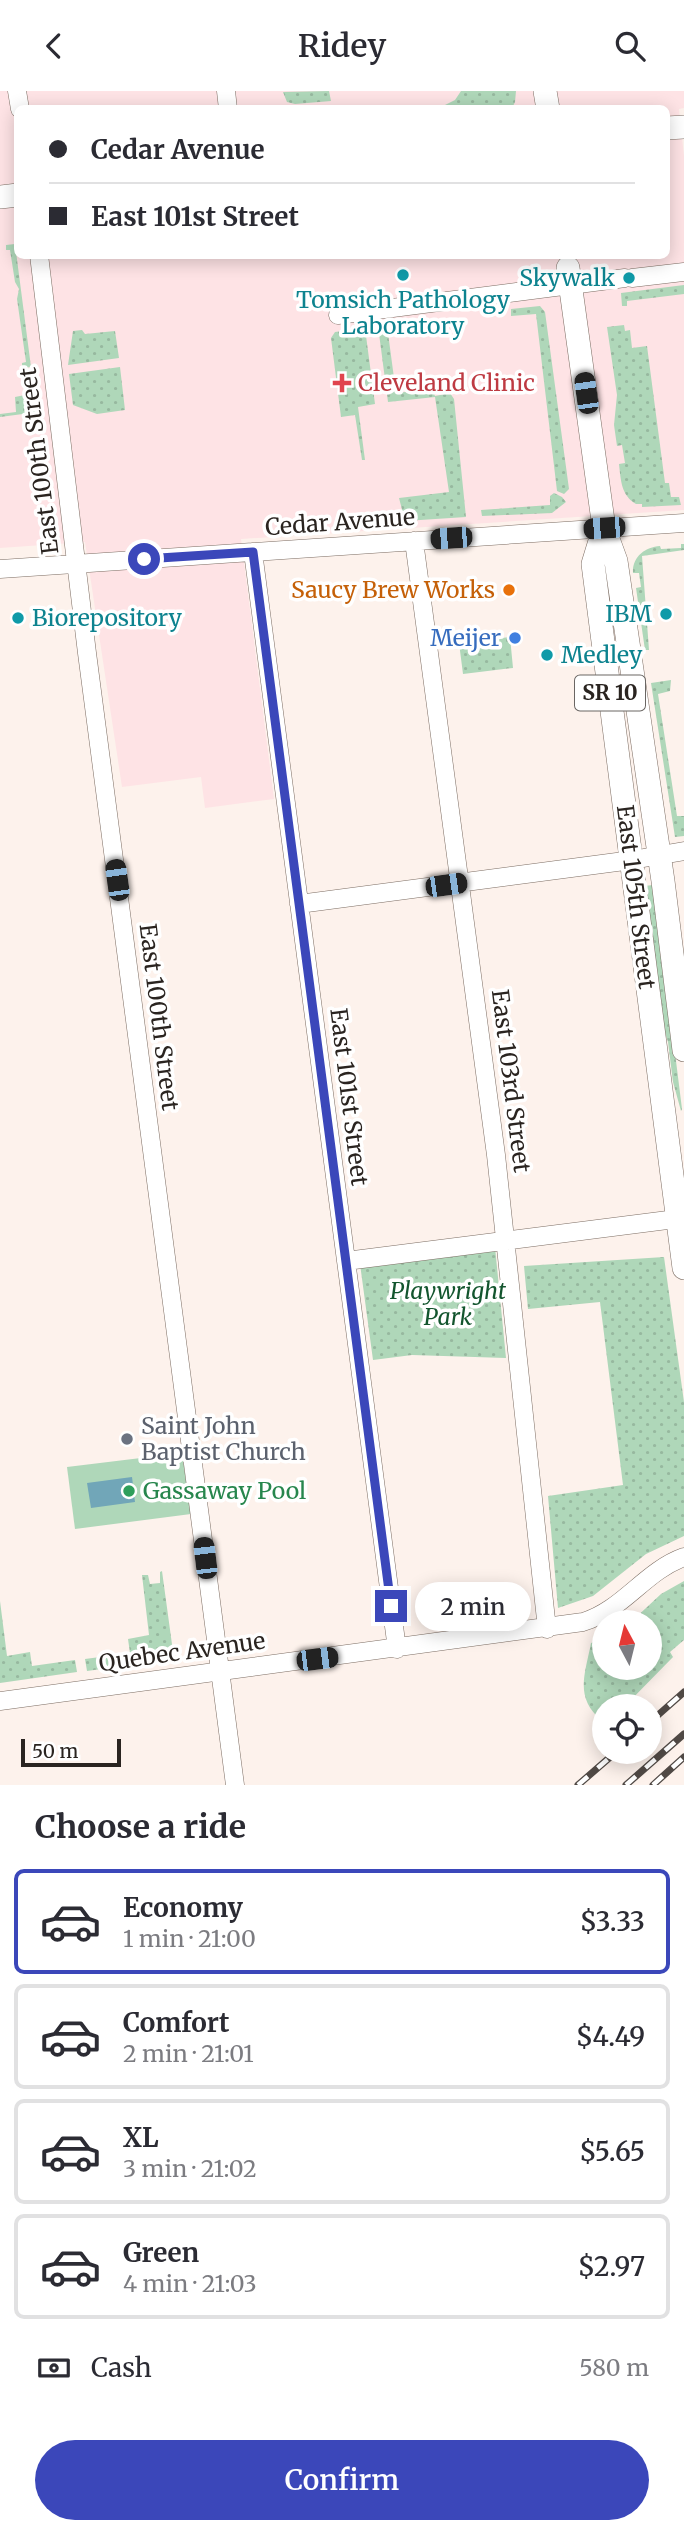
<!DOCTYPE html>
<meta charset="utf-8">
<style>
body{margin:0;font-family:Merriweather,serif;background:#f2f2f3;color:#2b2b33;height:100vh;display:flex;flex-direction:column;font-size:26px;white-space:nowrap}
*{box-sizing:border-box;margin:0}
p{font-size:23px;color:#7c7c81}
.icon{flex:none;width:38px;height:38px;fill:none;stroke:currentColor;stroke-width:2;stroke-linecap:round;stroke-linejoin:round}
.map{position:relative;height:1694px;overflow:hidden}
.details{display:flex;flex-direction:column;background:#fff;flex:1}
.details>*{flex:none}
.top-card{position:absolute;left:14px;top:14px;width:656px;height:154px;border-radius:10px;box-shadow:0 4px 18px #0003;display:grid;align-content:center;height:154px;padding:0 35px;background:#fff}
.needle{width:46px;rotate:353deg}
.fabs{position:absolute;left:592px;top:1519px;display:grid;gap:14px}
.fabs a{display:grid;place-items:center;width:70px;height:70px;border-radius:50%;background:#fff;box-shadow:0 4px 18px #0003;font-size:35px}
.scale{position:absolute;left:21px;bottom:18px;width:100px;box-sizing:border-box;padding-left:7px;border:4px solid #2a2420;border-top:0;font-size:19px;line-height:24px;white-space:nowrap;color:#2a2420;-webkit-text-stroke:5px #fff;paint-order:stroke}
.end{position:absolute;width:32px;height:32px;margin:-16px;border:9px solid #3b47ba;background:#fff;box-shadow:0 0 0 4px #fff}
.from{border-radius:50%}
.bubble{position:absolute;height:49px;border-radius:24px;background:#fff;box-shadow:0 4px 18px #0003;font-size:23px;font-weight:600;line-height:49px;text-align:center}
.car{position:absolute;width:21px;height:42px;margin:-21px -10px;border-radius:9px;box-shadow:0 0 5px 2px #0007;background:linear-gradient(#222 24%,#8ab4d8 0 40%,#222 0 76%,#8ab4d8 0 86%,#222 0)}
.top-card b{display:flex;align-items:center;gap:24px;height:66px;font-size:26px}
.top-card b+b{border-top:2px solid #e1e1e2}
.top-card i{width:18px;height:18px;background:#2b2b33}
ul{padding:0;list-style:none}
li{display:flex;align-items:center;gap:21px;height:105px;margin:0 14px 10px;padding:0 21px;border:4px solid #e1e1e2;border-radius:10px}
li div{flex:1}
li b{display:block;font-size:26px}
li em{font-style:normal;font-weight:600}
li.current{border-color:#3b47ba}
li>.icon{width:63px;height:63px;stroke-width:1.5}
h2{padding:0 35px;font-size:32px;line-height:84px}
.pay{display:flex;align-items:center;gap:18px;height:77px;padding:0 35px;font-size:26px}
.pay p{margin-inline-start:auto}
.action{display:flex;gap:14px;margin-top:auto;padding:14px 35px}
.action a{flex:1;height:80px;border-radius:42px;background:#3b47ba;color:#fff;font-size:28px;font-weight:600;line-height:80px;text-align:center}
header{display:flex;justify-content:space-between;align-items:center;height:91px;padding:0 35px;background:#fff;font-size:32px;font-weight:600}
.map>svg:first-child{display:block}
.medical{fill:#fee3e5;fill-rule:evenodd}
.green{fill:url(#green-dots)}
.pitch{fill:#afd7b9}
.water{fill:#71a6b8}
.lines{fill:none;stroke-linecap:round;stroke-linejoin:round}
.minor-casing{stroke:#7c6d63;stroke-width:19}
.major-casing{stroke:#7c6d63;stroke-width:24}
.minor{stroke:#fff;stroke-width:18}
.major{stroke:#fff;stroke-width:23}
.rail-casing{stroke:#504945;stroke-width:7}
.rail{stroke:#fff;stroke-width:4.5;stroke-dasharray:13;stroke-linecap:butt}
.route{stroke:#3b47ba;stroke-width:9}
.culture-dot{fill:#0f9aa8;stroke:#fff;stroke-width:2.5}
.health-dot{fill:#e0444e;stroke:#fff;stroke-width:2.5}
.food-dot{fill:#e8710a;stroke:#fff;stroke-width:2.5}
.shop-dot{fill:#3f7fe0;stroke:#fff;stroke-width:2.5}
.worship-dot{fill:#6b7280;stroke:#fff;stroke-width:2.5}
.leisure-dot{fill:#2e9e5b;stroke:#fff;stroke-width:2.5}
.labels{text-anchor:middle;stroke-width:7;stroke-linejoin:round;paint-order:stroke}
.shield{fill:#fff;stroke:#6a6663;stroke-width:2}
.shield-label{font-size:21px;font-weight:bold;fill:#2a2420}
.culture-label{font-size:23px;fill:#0d838f;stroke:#fff;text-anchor:end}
.health-label{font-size:23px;fill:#be3a42;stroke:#fff;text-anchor:start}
.street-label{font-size:23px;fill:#2a2420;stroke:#fff}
.food-label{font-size:23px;fill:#c56008;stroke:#fff;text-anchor:end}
.shop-label{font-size:23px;fill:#366cbe;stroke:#fff;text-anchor:end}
.park-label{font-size:23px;font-style:italic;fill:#13552e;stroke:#fff}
.worship-label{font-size:23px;fill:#5b616d;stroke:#fff;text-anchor:start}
.leisure-label{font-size:23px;fill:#27864d;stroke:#fff;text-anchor:start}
</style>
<header><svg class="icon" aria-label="back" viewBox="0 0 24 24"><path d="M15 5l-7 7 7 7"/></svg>Ridey<svg class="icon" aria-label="search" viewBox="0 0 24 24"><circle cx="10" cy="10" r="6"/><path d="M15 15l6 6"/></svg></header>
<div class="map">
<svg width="684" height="1694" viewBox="0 0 684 1694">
<defs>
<pattern id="green-dots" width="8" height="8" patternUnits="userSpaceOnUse" patternTransform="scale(1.75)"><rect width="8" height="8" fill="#afd7b9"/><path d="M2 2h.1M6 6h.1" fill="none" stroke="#97b89f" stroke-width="1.8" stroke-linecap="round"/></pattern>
</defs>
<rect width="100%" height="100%" fill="#fdf2ec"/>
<!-- medical -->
<path class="medical" d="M0 0H684V17L679 18 684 65V419L241 448 274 708 205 717 201 686 122 696 85 451 0 457ZM18 18H667V164H18Z"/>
<!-- green -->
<path class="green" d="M329 0 331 10 295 13 287 11 283 1Z
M461 0H516L515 11 512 17H439L455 9Z
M15 153 31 276 22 277V272L26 271 17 208 19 198 15 191 10 159H6V154Z
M684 194V203L627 210V215H622L621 202Z
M540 215 545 221 569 398 564 403 557 400 536 223 511 225V218Z
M427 229 428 236 388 242 396 302 432 298 435 305 450 302 454 308 466 426 405 430 399 407 449 401 435 306 388 311 378 235Z
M624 234 625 240 630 239 632 257 647 255 665 392H669L671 406H679L681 414 642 416V413H636C621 404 621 390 619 373L625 372 622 354 617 355 614 334 617 304 607 236Z
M365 237 375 313 358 316 365 369H362L355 324 341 326 331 247 335 241Z
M82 239 85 243 115 240 119 267 68 274 73 240Z
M120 276 125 319 97 323 73 314 69 283Z
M32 280 38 321 0 326V323L16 321 15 306 25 304 23 282Z
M554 402 562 406 566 411 552 422 482 425 481 419 550 414V405Z
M681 453H684V459L642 465 649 559H645L636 497 641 496 639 482H633C632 466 645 456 660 455L661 458 681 457Z
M510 546 513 577 463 583 459 552Z
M671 589 670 600 658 603 677 725H684V745L675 746 651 592Z
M654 794 682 1018 681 1020 673 991 668 951 659 923 643 795Z
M495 1156 506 1267 412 1264 373 1269 360 1173Z
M664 1166 684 1311V1445L646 1463 593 1505 558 1517 548 1405 623 1394 600 1211 528 1218 524 1175Z
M162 1480 174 1568 87 1580 85 1568 130 1562 128 1548 149 1544 142 1484H148L150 1493 160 1492V1481Z
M684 1490V1549L670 1561 673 1566 625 1615H604L602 1630C574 1606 585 1584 591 1552L604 1547V1577H649V1531H631L661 1503Z
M0 1510 7 1565 30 1561 32 1575 75 1569 77 1581 0 1592Z"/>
<!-- pitch -->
<path class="pitch" d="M182 1362 191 1423 75 1438 67 1376Z"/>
<!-- water -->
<path class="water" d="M132 1386 135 1411 91 1417 87 1392Z"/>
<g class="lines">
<defs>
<path id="minor" d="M17 0 20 18
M226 0 228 18
M39 164 87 562 235 1694
M632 187 684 181
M338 224 625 187
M414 450 496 1064 547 1538
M253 461 397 1558
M0 478 684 432
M299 813 632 769 684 760
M346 1170 684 1127
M0 1610 583 1531C623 1519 645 1480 684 1466"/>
<path id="major" d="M545 0 548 18
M667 37 684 36
M0 106 18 104
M568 177 604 437 616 470 663 790 684 959
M604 437 593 473 684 1177"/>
</defs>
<!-- minor casing -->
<use href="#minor" class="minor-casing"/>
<!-- major casing -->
<use href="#major" class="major-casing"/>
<!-- minor -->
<use href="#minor" class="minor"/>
<!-- major -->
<use href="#major" class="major"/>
<defs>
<path id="rail" d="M649 1632 684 1601
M578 1694 616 1661
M626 1694 684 1643
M653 1694 684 1666"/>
</defs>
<!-- rail casing -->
<use href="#rail" class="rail-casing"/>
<!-- rail -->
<use href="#rail" class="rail"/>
</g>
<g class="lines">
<!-- route -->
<path class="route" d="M144 468 253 461 391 1515"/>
</g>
<!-- markers -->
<g class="culture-dot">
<circle cx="403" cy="184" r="7"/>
<circle cx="629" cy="187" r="7"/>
<circle cx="666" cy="523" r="7"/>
<circle cx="18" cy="527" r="7"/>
<circle cx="547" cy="564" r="7"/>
</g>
<path class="health-dot" d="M338.5 281.5h7v7h7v7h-7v7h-7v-7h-7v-7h7z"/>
<circle class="food-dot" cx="509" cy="499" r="7"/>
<circle class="shop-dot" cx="515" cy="547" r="7"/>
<circle class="worship-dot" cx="127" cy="1348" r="7"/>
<circle class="leisure-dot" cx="129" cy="1400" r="7"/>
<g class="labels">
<!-- shield labels -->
<rect class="shield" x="575" y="584.5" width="70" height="35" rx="5"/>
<g class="shield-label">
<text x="610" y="609">SR 10</text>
</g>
<!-- culture labels -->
<g class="culture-label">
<text x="615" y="195">Skywalk</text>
<text x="403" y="217" text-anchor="middle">Tomsich Pathology<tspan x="403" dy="26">Laboratory</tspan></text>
<text x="652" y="531">IBM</text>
<text x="32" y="535" text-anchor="start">Biorepository</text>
<text x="561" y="572" text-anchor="start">Medley</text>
</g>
<!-- health labels -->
<g class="health-label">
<text x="358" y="300">Cleveland Clinic</text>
</g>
<!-- street labels -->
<g class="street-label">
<text transform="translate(39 370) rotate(-97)" y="8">East 100th Street</text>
<text transform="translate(340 431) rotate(-4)" y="8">Cedar Avenue</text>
<text transform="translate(636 806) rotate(83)" y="8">East 105th Street</text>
<text transform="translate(159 926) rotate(83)" y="8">East 100th Street</text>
<text transform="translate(511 990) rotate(83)" y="8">East 103rd Street</text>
<text transform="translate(349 1006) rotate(83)" y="8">East 101st Street</text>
<text transform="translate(182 1561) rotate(-8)" y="8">Quebec Avenue</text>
</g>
<!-- food labels -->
<g class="food-label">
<text x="495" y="507">Saucy Brew Works</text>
</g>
<!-- shop labels -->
<g class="shop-label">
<text x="501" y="555">Meijer</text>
</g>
<!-- park labels -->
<g class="park-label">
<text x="448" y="1208">Playwright<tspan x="448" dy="26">Park</tspan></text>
</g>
<!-- worship labels -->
<g class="worship-label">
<text x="141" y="1343">Saint John<tspan x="141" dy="26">Baptist Church</tspan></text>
</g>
<!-- leisure labels -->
<g class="leisure-label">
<text x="143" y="1408">Gassaway Pool</text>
</g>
</g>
</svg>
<div class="fabs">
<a><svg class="needle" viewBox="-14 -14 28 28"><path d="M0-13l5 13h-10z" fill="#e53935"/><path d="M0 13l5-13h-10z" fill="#7c7c81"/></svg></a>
<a><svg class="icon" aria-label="locate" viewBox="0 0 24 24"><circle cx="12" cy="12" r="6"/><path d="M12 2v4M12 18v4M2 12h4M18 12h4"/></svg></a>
</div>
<div class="scale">50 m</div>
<i class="end from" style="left:144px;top:468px"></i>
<i class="end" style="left:391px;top:1515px"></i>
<div class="bubble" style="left:415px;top:1491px;width:116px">2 min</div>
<i class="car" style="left:586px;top:302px;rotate:352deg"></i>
<i class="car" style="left:604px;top:437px;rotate:266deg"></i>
<i class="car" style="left:451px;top:447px;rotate:266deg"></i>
<i class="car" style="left:117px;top:789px;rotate:352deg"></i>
<i class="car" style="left:446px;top:794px;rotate:82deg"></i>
<i class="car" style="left:205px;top:1467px;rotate:353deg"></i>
<i class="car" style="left:317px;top:1568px;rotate:83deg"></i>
<div class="top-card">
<b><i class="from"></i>Cedar Avenue</b>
<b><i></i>East 101st Street</b>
</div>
</div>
<section class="details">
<h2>Choose a ride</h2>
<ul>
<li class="current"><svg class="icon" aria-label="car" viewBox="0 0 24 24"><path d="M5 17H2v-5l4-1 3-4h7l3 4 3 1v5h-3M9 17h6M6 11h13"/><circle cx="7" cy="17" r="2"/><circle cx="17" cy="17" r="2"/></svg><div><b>Economy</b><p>1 min · 21:00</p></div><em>$3.33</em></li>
<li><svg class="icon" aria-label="car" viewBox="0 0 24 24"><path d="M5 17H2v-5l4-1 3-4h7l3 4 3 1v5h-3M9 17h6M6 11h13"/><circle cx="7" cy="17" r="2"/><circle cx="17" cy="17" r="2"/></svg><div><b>Comfort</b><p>2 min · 21:01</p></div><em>$4.49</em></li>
<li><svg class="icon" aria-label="car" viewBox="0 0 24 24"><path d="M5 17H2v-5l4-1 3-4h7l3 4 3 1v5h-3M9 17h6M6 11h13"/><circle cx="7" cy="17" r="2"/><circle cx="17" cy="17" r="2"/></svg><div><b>XL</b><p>3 min · 21:02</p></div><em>$5.65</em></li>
<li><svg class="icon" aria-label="car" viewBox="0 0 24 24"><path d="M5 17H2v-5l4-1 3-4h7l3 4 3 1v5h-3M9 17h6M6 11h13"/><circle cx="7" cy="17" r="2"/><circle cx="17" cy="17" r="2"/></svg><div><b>Green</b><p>4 min · 21:03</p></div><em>$2.97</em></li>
</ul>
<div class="pay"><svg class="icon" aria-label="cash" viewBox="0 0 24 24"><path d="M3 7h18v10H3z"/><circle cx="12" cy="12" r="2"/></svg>Cash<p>580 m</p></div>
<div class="action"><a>Confirm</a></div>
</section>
